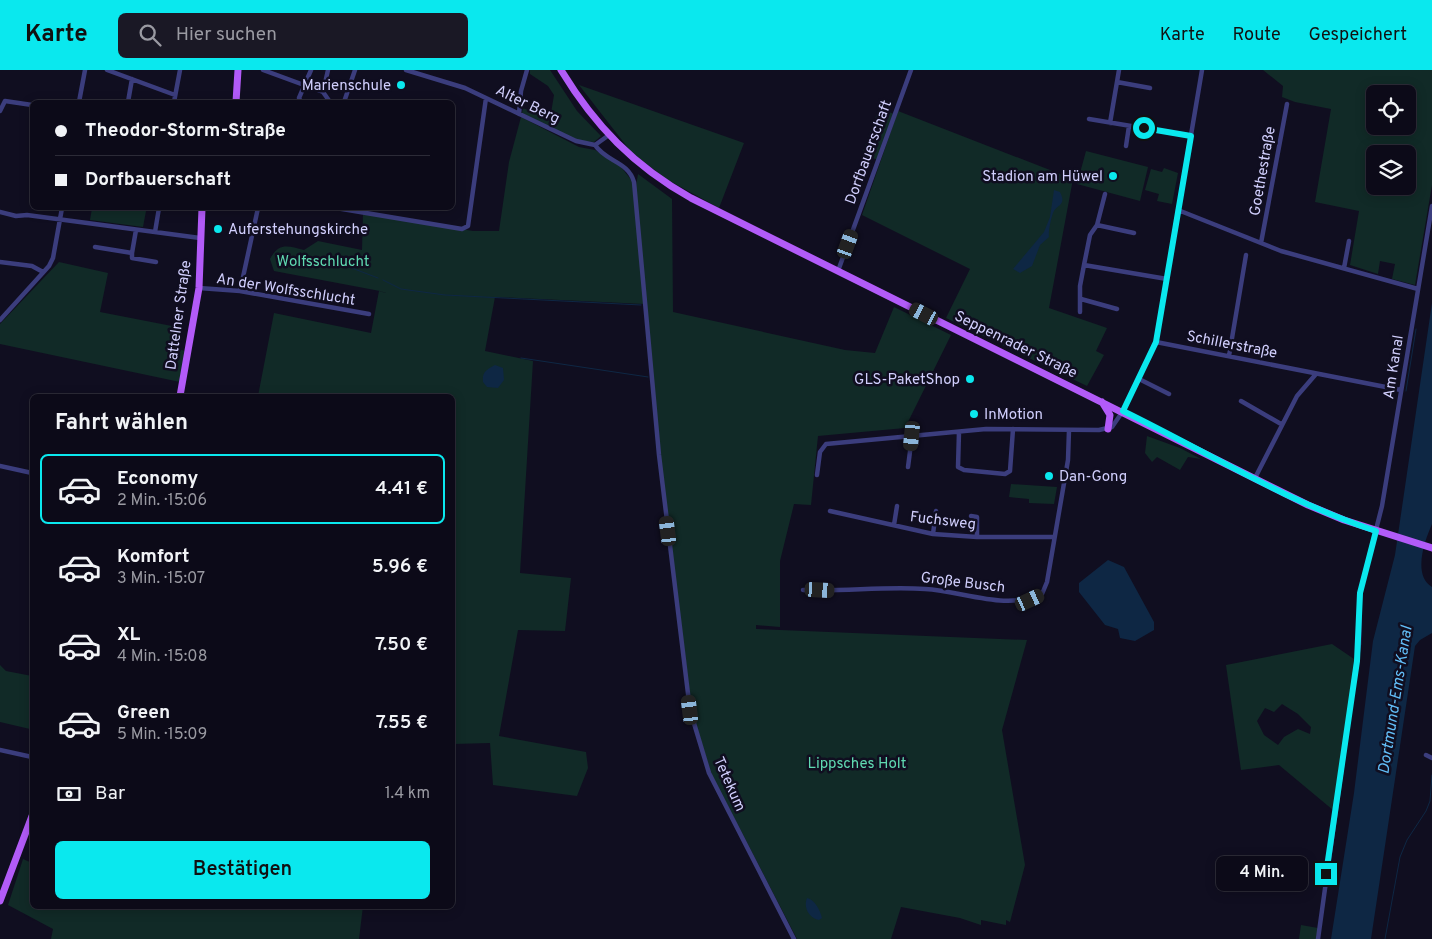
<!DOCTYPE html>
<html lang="de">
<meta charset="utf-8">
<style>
body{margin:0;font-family:Overpass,sans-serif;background:#1a1825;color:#f1f3f6;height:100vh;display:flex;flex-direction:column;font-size:19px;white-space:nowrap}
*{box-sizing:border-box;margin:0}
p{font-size:16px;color:#9a9aa2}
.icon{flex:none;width:28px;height:28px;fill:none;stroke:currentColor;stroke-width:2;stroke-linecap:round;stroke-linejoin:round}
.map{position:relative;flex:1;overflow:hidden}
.details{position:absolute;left:30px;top:324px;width:425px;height:515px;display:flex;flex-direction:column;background:#0c0a18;border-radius:8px;box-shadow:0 2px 12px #0003,0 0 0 1px #2c2b37}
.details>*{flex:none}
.banner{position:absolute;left:30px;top:30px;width:425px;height:110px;border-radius:8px;box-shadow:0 2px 12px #0003,0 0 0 1px #2c2b37;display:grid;align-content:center;height:110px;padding:0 25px;background:#0c0a18}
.fabs{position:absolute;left:1366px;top:15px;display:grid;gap:10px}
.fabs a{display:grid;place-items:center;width:50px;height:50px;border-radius:8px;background:#0c0a18;box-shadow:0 2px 12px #0003,0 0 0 1px #2c2b37;font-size:25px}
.end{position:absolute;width:22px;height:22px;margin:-11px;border:6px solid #0ae8ee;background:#111;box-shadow:0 0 0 2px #111}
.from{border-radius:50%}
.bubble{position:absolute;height:35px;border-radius:8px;background:#0c0a18;box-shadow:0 2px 12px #0003,0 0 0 1px #2c2b37;font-size:16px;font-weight:600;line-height:35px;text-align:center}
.car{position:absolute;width:15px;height:30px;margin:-15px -8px;border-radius:6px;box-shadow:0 0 4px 1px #0007;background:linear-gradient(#222 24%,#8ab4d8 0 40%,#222 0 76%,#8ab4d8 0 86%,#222 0)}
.banner b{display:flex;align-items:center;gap:18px;height:48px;font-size:19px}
.banner b+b{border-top:1px solid #2c2b37}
.banner i{width:12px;height:12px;background:#f1f3f6}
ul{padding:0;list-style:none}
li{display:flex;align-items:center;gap:15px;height:70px;margin:0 10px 8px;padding:0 15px;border:2px solid transparent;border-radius:8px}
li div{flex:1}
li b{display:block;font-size:19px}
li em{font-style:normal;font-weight:600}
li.selected{border-color:#0ae8ee}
li>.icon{width:45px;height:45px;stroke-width:1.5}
h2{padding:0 25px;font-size:22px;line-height:60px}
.pay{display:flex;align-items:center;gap:12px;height:55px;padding:0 25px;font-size:19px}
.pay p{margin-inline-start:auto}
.action{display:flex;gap:10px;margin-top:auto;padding:10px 25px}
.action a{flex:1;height:58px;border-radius:8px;background:#0ae8ee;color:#111;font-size:20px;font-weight:600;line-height:58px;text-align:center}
header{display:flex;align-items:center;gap:30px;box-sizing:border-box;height:70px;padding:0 25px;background:#0ae8ee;color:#111}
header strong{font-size:24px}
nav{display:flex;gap:28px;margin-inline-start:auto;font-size:18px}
.search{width:350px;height:45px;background:#1a1825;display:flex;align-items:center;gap:12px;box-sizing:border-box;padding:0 18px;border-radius:8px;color:#9a9aa2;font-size:19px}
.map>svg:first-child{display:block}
.green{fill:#112a27;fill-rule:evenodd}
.water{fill:#0e2744}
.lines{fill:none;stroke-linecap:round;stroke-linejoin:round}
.stream{stroke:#0e2744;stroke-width:1}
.minor{stroke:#3b3d7d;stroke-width:4.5}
.primary{stroke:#b25bf8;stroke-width:7}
.route{stroke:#0ae8ee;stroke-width:6}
.poi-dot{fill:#0ae8ee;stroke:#100e20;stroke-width:2}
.labels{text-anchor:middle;stroke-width:5;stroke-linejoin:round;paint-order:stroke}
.poi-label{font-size:15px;fill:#d1cffd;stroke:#100e20;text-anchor:end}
.street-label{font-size:15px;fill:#d1cffd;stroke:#100e20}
.park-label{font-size:15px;fill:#5fd9b1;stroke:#100e20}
.water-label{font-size:16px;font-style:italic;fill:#62bef8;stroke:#100e20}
</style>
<header>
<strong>Karte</strong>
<div class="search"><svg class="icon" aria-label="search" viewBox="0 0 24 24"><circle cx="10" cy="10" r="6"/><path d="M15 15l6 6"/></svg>Hier suchen</div>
<nav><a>Karte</a><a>Route</a><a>Gespeichert</a></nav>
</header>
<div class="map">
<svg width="1432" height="869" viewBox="0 0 1432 869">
<rect width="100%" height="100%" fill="#100e20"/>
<!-- green -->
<path class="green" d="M530 0H550L577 41 601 66 594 72 579 71 522 43 523 38 550 49 554 25 548 16 530 4Z
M1263 0H1432V115L1415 215 1392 209 1395 194 1380 191 1378 204 1350 195 1359 141 1315 132 1331 39 1295 32 1282 27 1283 16ZM1375 24H1408V56H1375ZM1375 84H1408V116H1375Z
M579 15 744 73 719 138 668 110 632 83Z
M879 38 894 44 878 90 862 84Z
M898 41 1073 109 1049 238 1107 258 1096 281 1104 285 1087 316 946 248 970 199 862 145Z
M521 47 579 77 595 80 621 97 636 116 638 104 672 129 673 242 845 280 875 283 894 237 951 265 905 358 818 366 811 435 794 434 780 491V557L756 555V559L1027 570 1002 660 1025 795 1010 852 1006 850V855L981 850V855L960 848 901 837 891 869H797L711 703 692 641 660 385 644 234 495 227 485 281 533 291 520 503 571 508 565 561 518 560 499 666 586 682 588 698 577 726 493 715 490 673 453 674 452 326H258L274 243 371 263 379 221 386 223 380 221 274 201 270 189C279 172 288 176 304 180L318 171 362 180 363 143 473 161H499L509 92Z
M1086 81 1148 97 1140 131 1077 114Z
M1164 98 1178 103 1172 134 1157 131 1159 124 1145 120 1151 99 1162 102Z
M92 138H140L146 141 143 157 90 150Z
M59 192 108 203 100 242 177 257 173 278 186 281 180 312 0 274V254Z
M1147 366 1180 378 1201 389 1188 387 1180 400 1157 387 1152 392 1145 383Z
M1011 414 1057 417 1054 434 1029 433V429L1009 427Z
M1332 574 1354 589 1344 679 1333 740 1279 695 1241 700 1226 595ZM1282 634 1298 644 1311 657 1310 664 1298 659 1284 667 1278 675 1264 665 1257 651 1265 638 1274 642Z
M0 595 6 601 32 606V652L30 659 0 652Z
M23 789 32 793V836H363L359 869H51L53 859 8 835Z
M1301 855 1318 858 1316 869H1299Z"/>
<!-- water -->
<path class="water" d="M1054 120 1060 122C1067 136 1057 134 1053 143 1051 148 1048 163 1049 167L1040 175 1032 196 1020 203 1013 199 1044 162 1050 147Z
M1432 233V454C1425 470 1412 505 1432 517V563L1420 570 1415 576 1371 869H1331L1354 723 1373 571 1395 485Z
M495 295 503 298 504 310 498 318 487 317 483 312C482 302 486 300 495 295Z
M1108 490 1124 497 1154 552V560L1135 571 1120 568 1118 559 1105 555 1079 522V513Z
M807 828C815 830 820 840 822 848L819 850C809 848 803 837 807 828Z"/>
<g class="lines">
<!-- stream -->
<path class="stream" d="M285 192H328L349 197 378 208
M383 210 401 219 445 225 641 235
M521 288 648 307
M1406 321 1416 259
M1385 869 1400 787 1407 770 1426 741 1430 731 1432 705"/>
<!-- minor -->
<path class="minor" d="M107 0 175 25
M263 0 323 22 330 32
M406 0 465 18 576 71 595 75 609 65
M1117 12 1150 18
M323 22 328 0
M79 32 85 0
M128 32 132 9
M174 32 180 0
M301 32 299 28 311 0
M344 32 355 0
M0 41 5 31 32 35
M519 44 521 21 527 0
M1089 49 1191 66
M1110 53 1119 0
M595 75C606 92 628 91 634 112L659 385 690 640 709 703 794 869
M1126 76 1129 56
M336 138 462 159 468 156 486 28
M1178 140 1281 181 1418 219
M0 142 16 146 27 145 200 168
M1097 155 1134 163
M155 162 159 138
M1261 173 1287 34
M95 177 132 183V188L156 192
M132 183 136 160
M0 192 32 196 43 202
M1084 195 1167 209
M1344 198 1349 171
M838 201 911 0
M199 218 240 221 369 244
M240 221 258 138
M1081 229 1117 239
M1080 242V216L1084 195 1090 165 1097 155 1105 124
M0 250 49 196 53 188 62 138
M1156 272 1401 320
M1229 286 1246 185
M1139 309 1169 324
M1241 331 1281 354
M959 362 958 397 964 400 1005 404 1010 401 1013 359
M0 396 32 403
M908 397 912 366
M817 405 820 382 826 374 986 359 1099 360 1112 357 1123 341 1156 272 1202 0
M1255 408 1297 326 1316 304
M830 441 933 464 977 467H1054
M971 446 977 447V467
M894 455 897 436
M933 464 936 441
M803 520C844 522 884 516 925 519 963 521 1006 541 1042 524L1047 512 1068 390 1069 360
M0 680 32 687
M1426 685 1432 688
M1318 869 1359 574 1360 523 1382 436 1432 136"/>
<!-- primary -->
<path class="primary" d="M561 0C595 56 634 96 691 128L1308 435 1344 450 1432 478
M236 32 238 0
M180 326 199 218 202 138
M1102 332 1110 345 1108 359
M0 831 32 746"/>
</g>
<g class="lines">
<!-- route -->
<path class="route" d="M1144 58 1191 66 1156 272 1123 341C1207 382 1287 432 1376 461L1360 523 1357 591 1326 804"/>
</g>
<!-- markers -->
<g class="poi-dot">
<circle cx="401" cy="15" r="5"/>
<circle cx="1113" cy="106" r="5"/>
<circle cx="218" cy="159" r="5"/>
<circle cx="970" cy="309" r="5"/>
<circle cx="974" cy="344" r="5"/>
<circle cx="1049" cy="406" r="5"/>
</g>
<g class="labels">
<!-- poi labels -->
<g class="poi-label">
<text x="391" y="20">Marienschule</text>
<text x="1103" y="111">Stadion am Hüwel</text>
<text x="228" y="164" text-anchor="start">Auferstehungskirche</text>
<text x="960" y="314">GLS-PaketShop</text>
<text x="984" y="349" text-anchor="start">InMotion</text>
<text x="1059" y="411" text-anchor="start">Dan-Gong</text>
</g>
<!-- street labels -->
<g class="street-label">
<text transform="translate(528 34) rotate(26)" y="5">Alter Berg</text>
<text transform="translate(868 82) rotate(-70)" y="5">Dorfbauerschaft</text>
<text transform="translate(1262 101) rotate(-80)" y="5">Goethestraße</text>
<text transform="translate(286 219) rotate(9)" y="5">An der Wolfsschlucht</text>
<text transform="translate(178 245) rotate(-82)" y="5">Dattelner Straße</text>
<text transform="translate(1016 274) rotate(26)" y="5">Seppenrader Straße</text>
<text transform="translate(1232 274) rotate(11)" y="5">Schillerstraße</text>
<text transform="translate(1393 297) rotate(-81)" y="5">Am Kanal</text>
<text transform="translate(943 450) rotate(7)" y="5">Fuchsweg</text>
<text transform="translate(963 512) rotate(7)" y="5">Große Busch</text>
<text transform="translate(730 714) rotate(66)" y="5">Tetekum</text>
</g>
<!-- park labels -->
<g class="park-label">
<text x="323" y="196">Wolfsschlucht</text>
<text x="857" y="698">Lippsches Holt</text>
</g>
<!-- water labels -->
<g class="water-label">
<text transform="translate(1394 630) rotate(-81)" y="6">Dortmund-Ems-Kanal</text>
</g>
</g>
</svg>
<div class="fabs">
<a><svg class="icon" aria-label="locate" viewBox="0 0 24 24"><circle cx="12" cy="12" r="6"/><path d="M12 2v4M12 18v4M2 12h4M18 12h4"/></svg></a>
<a><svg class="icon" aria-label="layers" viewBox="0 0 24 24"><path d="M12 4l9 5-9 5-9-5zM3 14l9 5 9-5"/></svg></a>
</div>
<i class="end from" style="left:1144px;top:58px"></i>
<i class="end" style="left:1326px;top:804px"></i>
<div class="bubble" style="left:1216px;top:786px;width:92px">4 Min.</div>
<i class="car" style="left:848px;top:174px;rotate:20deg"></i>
<i class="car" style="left:924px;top:244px;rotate:297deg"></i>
<i class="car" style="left:912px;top:366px;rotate:186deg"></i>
<i class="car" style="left:668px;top:461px;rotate:353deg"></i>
<i class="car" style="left:820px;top:520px;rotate:93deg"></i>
<i class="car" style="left:1030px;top:530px;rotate:65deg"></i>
<i class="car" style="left:690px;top:640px;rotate:353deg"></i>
<div class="banner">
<b><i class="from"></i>Theodor-Storm-Straße</b>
<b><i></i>Dorfbauerschaft</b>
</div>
<section class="details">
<h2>Fahrt wählen</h2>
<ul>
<li class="selected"><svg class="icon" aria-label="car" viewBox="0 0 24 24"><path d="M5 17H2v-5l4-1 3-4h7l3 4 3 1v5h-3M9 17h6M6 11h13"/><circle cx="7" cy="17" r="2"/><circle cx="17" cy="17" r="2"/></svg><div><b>Economy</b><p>2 Min. · 15:06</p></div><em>4.41 €</em></li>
<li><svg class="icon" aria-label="car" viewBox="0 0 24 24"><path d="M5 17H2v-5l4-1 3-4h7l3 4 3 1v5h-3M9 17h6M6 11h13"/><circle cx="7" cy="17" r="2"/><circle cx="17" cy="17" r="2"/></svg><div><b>Komfort</b><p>3 Min. · 15:07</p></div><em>5.96 €</em></li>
<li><svg class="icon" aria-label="car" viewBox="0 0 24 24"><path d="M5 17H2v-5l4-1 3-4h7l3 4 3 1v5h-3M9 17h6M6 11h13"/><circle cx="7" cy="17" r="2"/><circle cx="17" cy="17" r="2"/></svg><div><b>XL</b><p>4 Min. · 15:08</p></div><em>7.50 €</em></li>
<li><svg class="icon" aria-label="car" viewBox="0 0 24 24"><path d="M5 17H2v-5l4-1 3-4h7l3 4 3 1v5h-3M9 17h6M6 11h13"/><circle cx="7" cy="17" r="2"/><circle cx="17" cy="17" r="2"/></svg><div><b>Green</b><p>5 Min. · 15:09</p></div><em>7.55 €</em></li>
</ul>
<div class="pay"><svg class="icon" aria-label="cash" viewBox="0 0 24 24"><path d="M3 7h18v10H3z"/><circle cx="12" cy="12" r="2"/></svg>Bar<p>1.4 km</p></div>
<div class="action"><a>Bestätigen</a></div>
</section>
</div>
